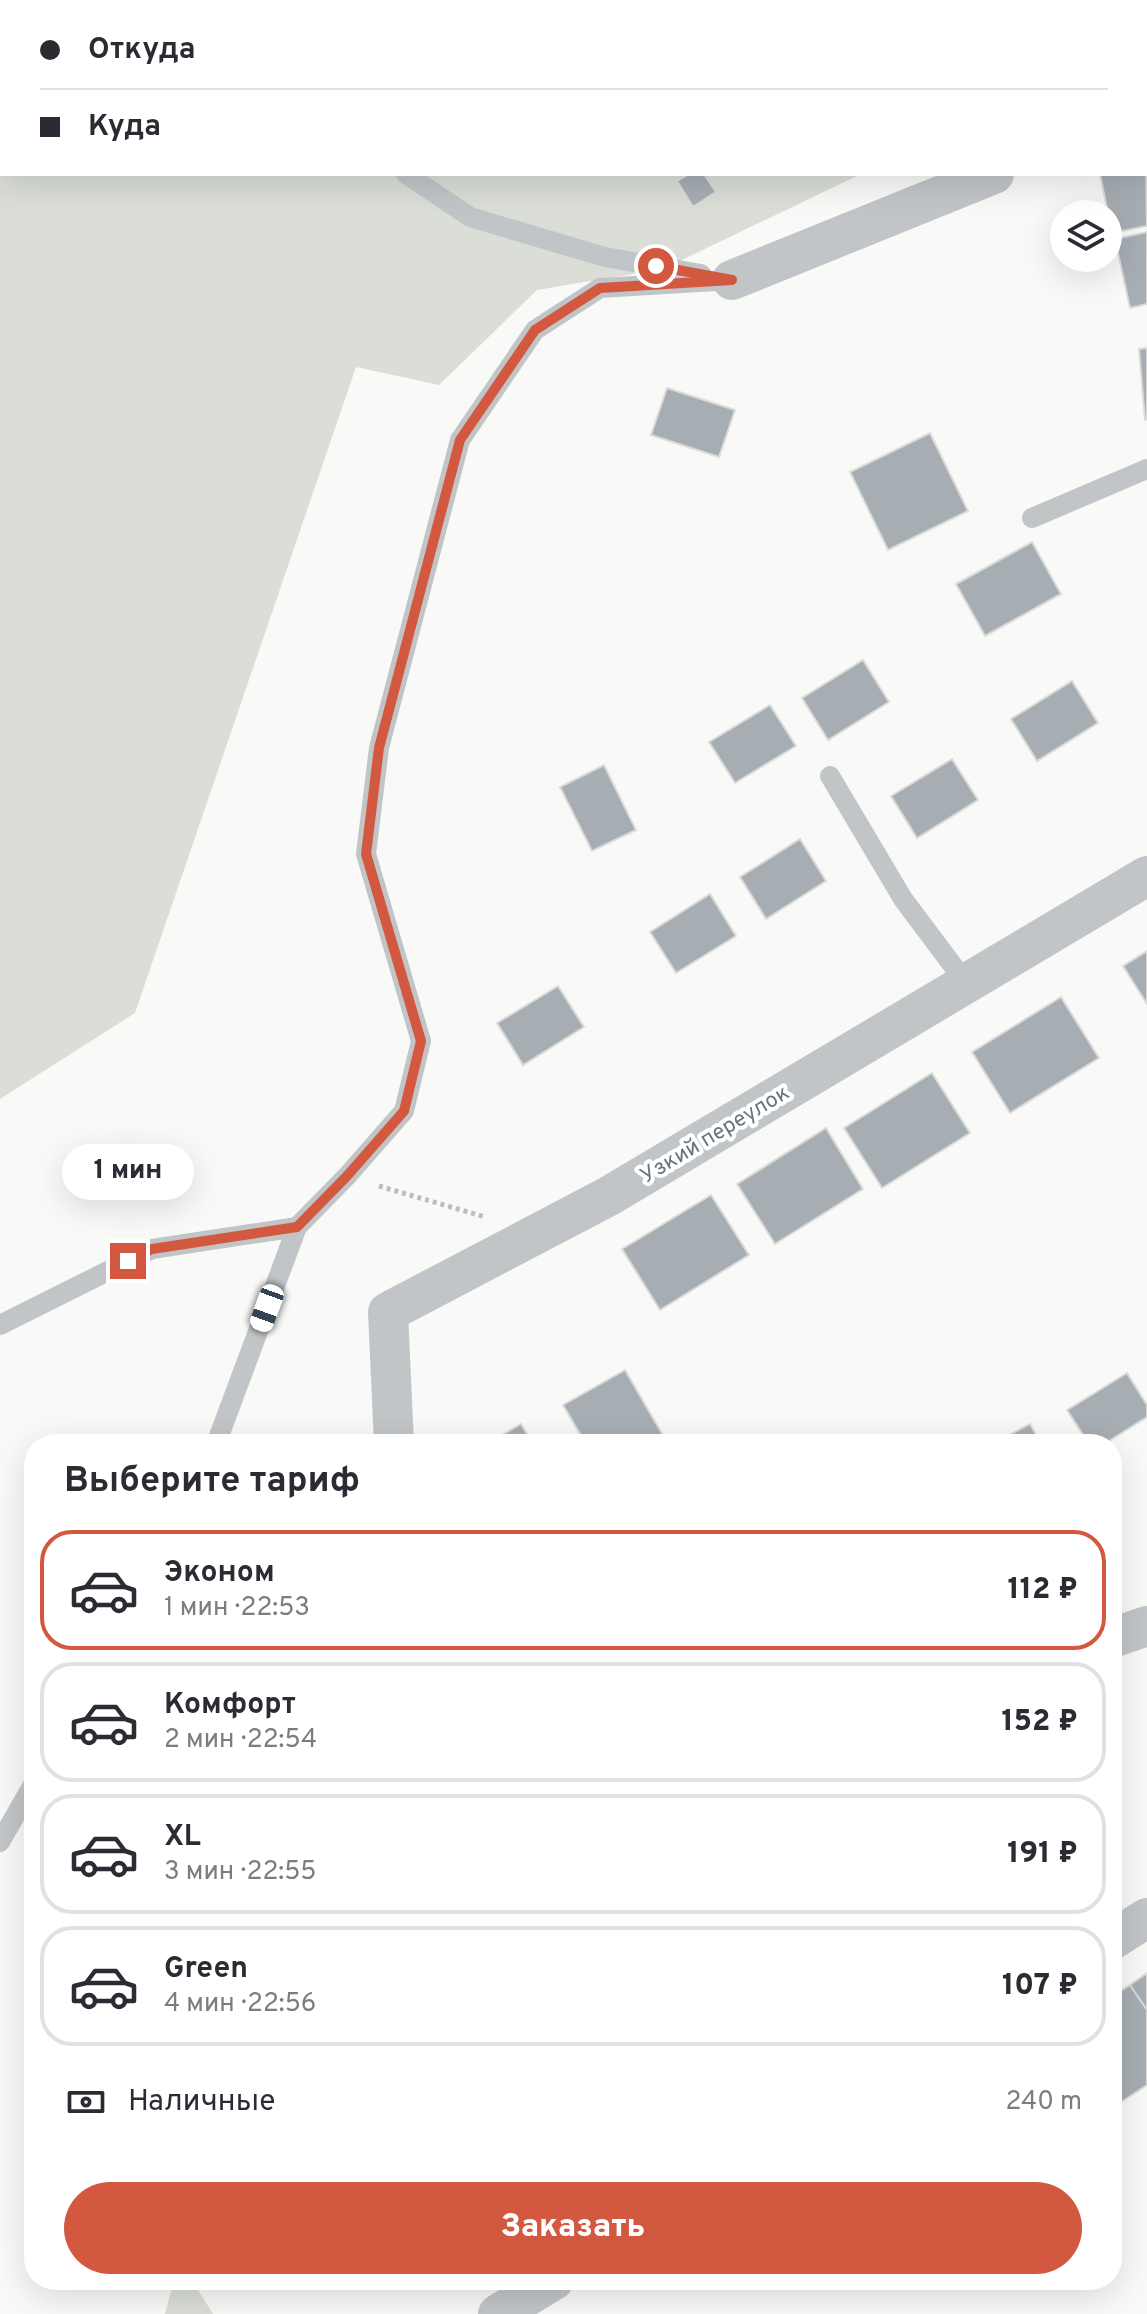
<!DOCTYPE html>
<html lang="ru">
<meta charset="utf-8">
<style>
body{margin:0;font-family:Overpass,sans-serif;background:#f7f7f7;color:#2b2b33;height:100vh;display:flex;flex-direction:column;font-size:30px;white-space:nowrap}
*{box-sizing:border-box;margin:0}
p{font-size:26px;color:#7c7c81}
.icon{flex:none;width:44px;height:44px;fill:none;stroke:currentColor;stroke-width:2;stroke-linecap:round;stroke-linejoin:round}
.map{position:relative;flex:1;overflow:hidden}
.sheet{position:absolute;left:24px;top:1434px;width:1098px;height:856px;display:flex;flex-direction:column;background:#fff;border-radius:32px;box-shadow:0 8px 32px #0002}
.sheet>*{flex:none}
.banner{position:absolute;left:0px;top:0px;width:1148px;height:176px;box-shadow:0 8px 32px #0002;display:grid;align-content:center;height:176px;padding:0 40px;background:#fff}
.fabs{position:absolute;left:1050px;top:200px;display:grid;gap:16px}
.fabs a{display:grid;place-items:center;width:72px;height:72px;border-radius:50%;background:#fff;box-shadow:0 8px 32px #0002;font-size:40px}
.end{position:absolute;width:36px;height:36px;margin:-18px;border:10px solid #d2593f;background:#fff;box-shadow:0 0 0 4px #fff}
.from{border-radius:50%}
.bubble{position:absolute;height:56px;border-radius:28px;background:#fff;box-shadow:0 8px 32px #0002;font-size:26px;font-weight:800;line-height:56px;text-align:center}
.car{position:absolute;width:24px;height:48px;margin:-24px -12px;border-radius:10px;box-shadow:0 0 6px 2px #0007;background:linear-gradient(#fff 24%,#345 0 40%,#fff 0 76%,#345 0 86%,#fff 0)}
.banner b{display:flex;align-items:center;gap:28px;height:76px;font-size:30px}
.banner b+b{border-top:2px solid #e1e1e2}
.banner i{width:20px;height:20px;background:#2b2b33}
ul{padding:0;list-style:none}
li{display:flex;align-items:center;gap:24px;height:120px;margin:0 16px 12px;padding:0 24px;border:4px solid #e1e1e2;border-radius:32px}
li div{flex:1}
li b{display:block;font-size:30px}
li em{font-style:normal;font-weight:800}
li.selected{border-color:#d2593f}
li>.icon{width:72px;height:72px;stroke-width:1.5}
h2{padding:0 40px;font-size:36px;line-height:96px}
.pay{display:flex;align-items:center;gap:20px;height:88px;padding:0 40px;font-size:30px}
.pay p{margin-inline-start:auto}
.cta{display:flex;gap:16px;margin-top:auto;padding:16px 40px}
.cta a{flex:1;height:92px;border-radius:48px;background:#d2593f;color:#fff;font-size:32px;font-weight:800;line-height:92px;text-align:center}
.map>svg:first-child{display:block}
.green{fill:#daded7}
.building{fill:#a7aeb3;stroke:#dbdbd9;stroke-width:2}
.lines{fill:none;stroke-linecap:round;stroke-linejoin:round}
.path{stroke:#bbbec0;stroke-width:5;stroke-dasharray:4 4;stroke-linecap:butt}
.lane{stroke:#c1c5c8;stroke-width:20}
.street{stroke:#c1c5c8;stroke-width:40}
.route{stroke:#d2593f;stroke-width:10}
.labels{text-anchor:middle;stroke-width:8;stroke-linejoin:round;paint-order:stroke}
.street-label{font-size:22px;fill:#67767f;stroke:#fff}
</style>
<div class="map">
<svg width="1147" height="2314" viewBox="0 0 1147 2314">
<rect width="100%" height="100%" fill="#f9f9f7"/>
<!-- green -->
<path class="green" d="M0 0H1147V81L1146 2H2V174H861L663 269 537 290 439 385 356 367 135 1013 0 1099Z
M174 2280H192L213 2314H165Z"/>
<!-- building -->
<path class="building" d="M281 0H320L319 2H282Z
M1146 151 1147 226 1112 233 1100 174H1146Z
M689 174H704L716 192 693 207 677 181Z
M1147 232V304L1130 308 1115 239Z
M1147 348V419L1145 420 1139 349Z
M667 388 735 410 719 457 651 435Z
M930 433 968 511 888 550 850 472Z
M1032 542 1061 594 985 636 956 584Z
M863 660 889 702 828 740 802 698Z
M1072 681 1098 723 1037 761 1011 719Z
M770 705 796 746 735 783 709 742Z
M952 759 978 800 917 838 891 796Z
M604 765 636 830 592 851 560 787Z
M800 839 826 881 766 919 740 877Z
M710 894 736 936 676 973 650 932Z
M1147 951V1004L1123 966Z
M558 986 584 1027 523 1065 497 1023Z
M1061 997 1099 1058 1010 1113 972 1052Z
M932 1073 970 1133 882 1188 844 1128Z
M826 1128 863 1189 775 1244 737 1184Z
M711 1195 749 1255 660 1310 622 1249Z
M625 1370 668 1444H586L563 1405Z
M1127 1373 1147 1405V1417L1104 1444H1089L1067 1410Z
M521 1424 533 1444H486Z
M1030 1424 1041 1444H992Z
M1147 1973V2010L1130 1985Z
M1130 1985 1147 2010V2085L1112 2108V1996Z"/>
<g class="lines">
<!-- path -->
<path class="path" d="M379 1186 485 1217"/>
<!-- lane -->
<path class="lane" d="M377 2 378 0
M0 6 2 7
M406 174 470 217 605 257 701 274
M1032 518 1147 469
M830 776 903 899 966 983
M0 1325 152 1249 297 1227 347 1176 404 1111 421 1041 366 854 379 748 460 440 535 330 600 288 732 280
M216 1444 297 1227
M0 1842 34 1783"/>
<!-- street -->
<path class="street" d="M1146 107 1147 106
M732 280 994 174
M394 1444 388 1312 609 1196 1147 876
M1112 1638 1147 1626
M1112 1940 1147 1918
M498 2314 554 2280"/>
</g>
<g class="lines">
<!-- route -->
<path class="route" d="M128 1261 152 1249 297 1227 347 1176 404 1111 421 1041 366 854 379 748 460 440 535 330 600 288 732 280 656 266"/>
</g>
<g class="labels">
<!-- street labels -->
<g class="street-label">
<text transform="translate(714 1133) rotate(-31)" y="8">Узкий переулок</text>
</g>
</g>
</svg>
<div class="fabs">
<a><svg class="icon" aria-label="layers" viewBox="0 0 24 24"><path d="M12 4l9 5-9 5-9-5zM3 14l9 5 9-5"/></svg></a>
</div>
<i class="end from" style="left:656px;top:266px"></i>
<i class="end" style="left:128px;top:1261px"></i>
<div class="bubble" style="left:62px;top:1144px;width:132px">1 мин</div>
<i class="car" style="left:267px;top:1308px;rotate:200deg"></i>
<div class="banner">
<b><i class="from"></i>Откуда</b>
<b><i></i>Куда</b>
</div>
<section class="sheet">
<h2>Выберите тариф</h2>
<ul>
<li class="selected"><svg class="icon" aria-label="car" viewBox="0 0 24 24"><path d="M5 17H2v-5l4-1 3-4h7l3 4 3 1v5h-3M9 17h6M6 11h13"/><circle cx="7" cy="17" r="2"/><circle cx="17" cy="17" r="2"/></svg><div><b>Эконом</b><p>1 мин · 22:53</p></div><em>112 ₽</em></li>
<li><svg class="icon" aria-label="car" viewBox="0 0 24 24"><path d="M5 17H2v-5l4-1 3-4h7l3 4 3 1v5h-3M9 17h6M6 11h13"/><circle cx="7" cy="17" r="2"/><circle cx="17" cy="17" r="2"/></svg><div><b>Комфорт</b><p>2 мин · 22:54</p></div><em>152 ₽</em></li>
<li><svg class="icon" aria-label="car" viewBox="0 0 24 24"><path d="M5 17H2v-5l4-1 3-4h7l3 4 3 1v5h-3M9 17h6M6 11h13"/><circle cx="7" cy="17" r="2"/><circle cx="17" cy="17" r="2"/></svg><div><b>XL</b><p>3 мин · 22:55</p></div><em>191 ₽</em></li>
<li><svg class="icon" aria-label="car" viewBox="0 0 24 24"><path d="M5 17H2v-5l4-1 3-4h7l3 4 3 1v5h-3M9 17h6M6 11h13"/><circle cx="7" cy="17" r="2"/><circle cx="17" cy="17" r="2"/></svg><div><b>Green</b><p>4 мин · 22:56</p></div><em>107 ₽</em></li>
</ul>
<div class="pay"><svg class="icon" aria-label="cash" viewBox="0 0 24 24"><path d="M3 7h18v10H3z"/><circle cx="12" cy="12" r="2"/></svg>Наличные<p>240 m</p></div>
<div class="cta"><a>Заказать</a></div>
</section>
</div>
